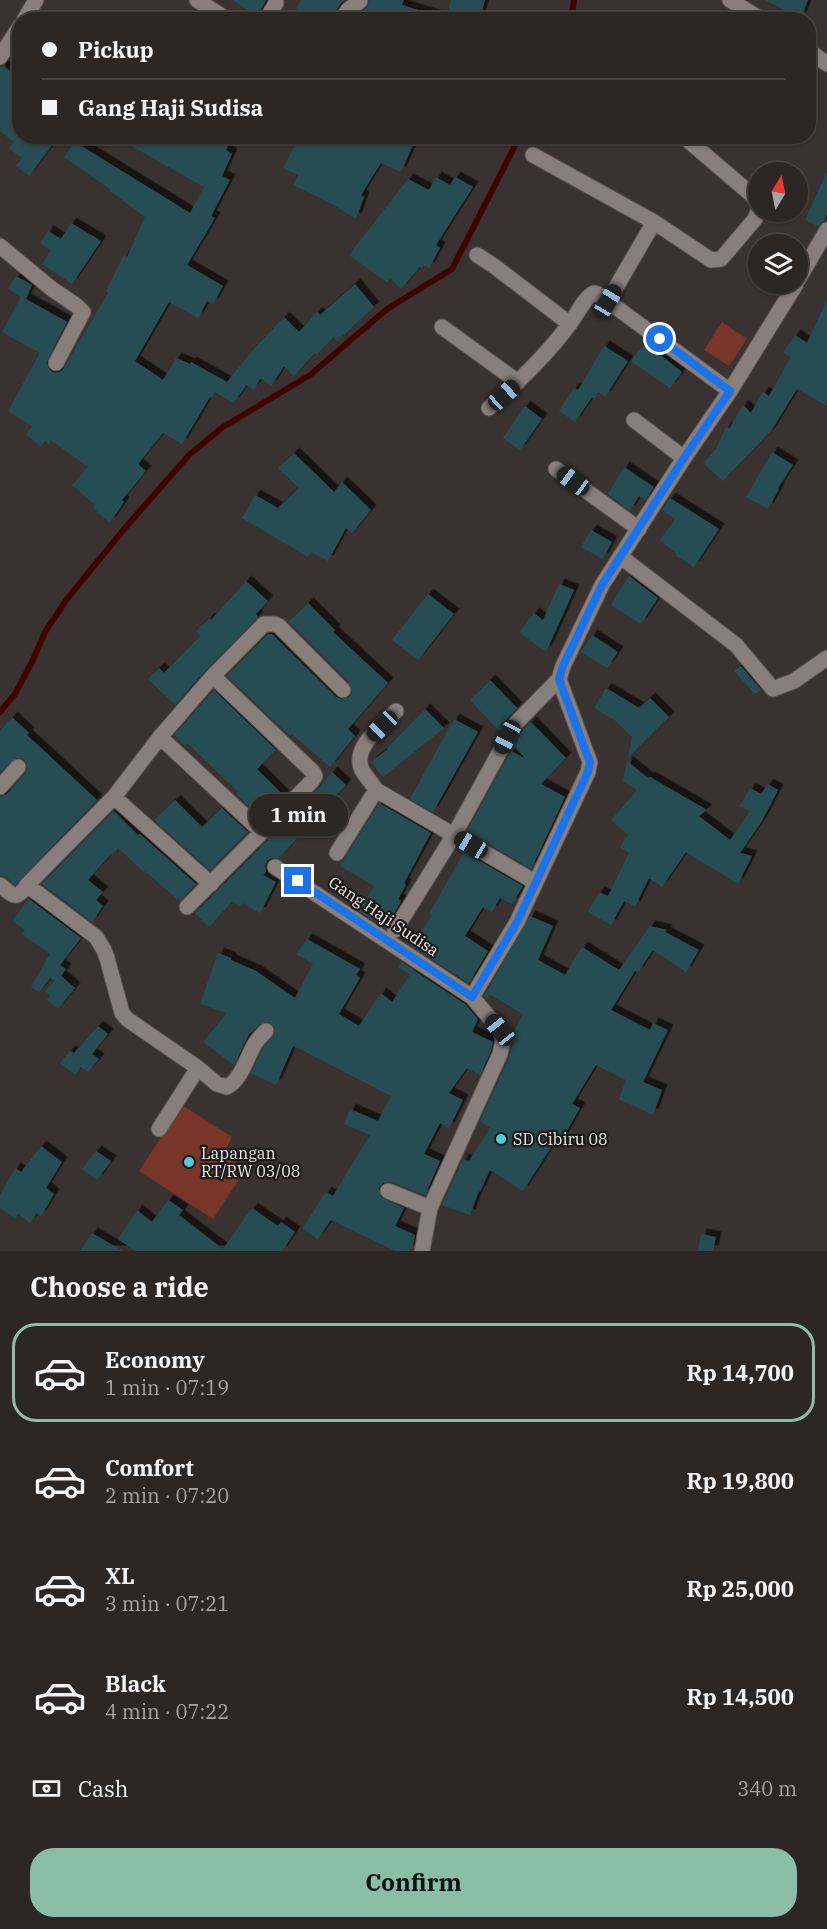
<!DOCTYPE html>
<meta charset="utf-8">
<style>
body{margin:0;font-family:"IBM Plex Serif",serif;background:#342e2c;color:#f1f3f6;height:100vh;display:flex;flex-direction:column;font-size:22px;white-space:nowrap}
*{box-sizing:border-box;margin:0}
p{font-size:20px;color:#a6a5a6}
.icon{flex:none;width:33px;height:33px;fill:none;stroke:currentColor;stroke-width:2;stroke-linecap:round;stroke-linejoin:round}
.map{position:relative;height:1251px;overflow:hidden}
.details{display:flex;flex-direction:column;background:#2c2624;flex:1}
.details>*{flex:none}
.guide{position:absolute;left:12px;top:12px;width:804px;height:132px;border-radius:24px;box-shadow:0 2px 4px #0004,0 0 0 2px #484341;display:grid;align-content:center;height:132px;padding:0 30px;background:#2c2624}
.needle{width:39px;rotate:10deg}
.controls{position:absolute;left:748px;top:162px;display:grid;gap:12px}
.controls a{display:grid;place-items:center;width:60px;height:60px;border-radius:50%;background:#2c2624;box-shadow:0 2px 4px #0004,0 0 0 2px #484341;font-size:30px}
.end{position:absolute;width:27px;height:27px;margin:-14px;border:8px solid #1a73e8;background:#fff;box-shadow:0 0 0 3px #fff}
.from{border-radius:50%}
.bubble{position:absolute;height:42px;border-radius:21px;background:#2c2624;box-shadow:0 2px 4px #0004,0 0 0 2px #484341;font-size:20px;font-weight:700;line-height:42px;text-align:center}
.car{position:absolute;width:18px;height:36px;margin:-18px -9px;border-radius:8px;box-shadow:0 0 4px 2px #0007;background:linear-gradient(#222 24%,#8ab4d8 0 40%,#222 0 76%,#8ab4d8 0 86%,#222 0)}
.guide b{display:flex;align-items:center;gap:21px;height:57px;font-size:22px}
.guide b+b{border-top:2px solid #484341}
.guide i{width:15px;height:15px;background:#f1f3f6}
ul{padding:0;list-style:none}
li{display:flex;align-items:center;gap:18px;height:99px;margin:0 12px 9px;padding:0 18px;border:3px solid transparent;border-radius:24px}
li div{flex:1}
li b{display:block;font-size:22px}
li em{font-style:normal;font-weight:700}
li.on{border-color:#8abfa5}
li>.icon{width:54px;height:54px;stroke-width:1.5}
h2{padding:0 30px;font-size:27px;line-height:72px}
.pay{display:flex;align-items:center;gap:15px;height:66px;padding:0 30px;font-size:22px}
.pay p{margin-inline-start:auto}
.primary-button{display:flex;gap:12px;margin-top:auto;padding:12px 30px}
.primary-button a{flex:1;height:69px;border-radius:24px;background:#8abfa5;color:#111;font-size:24px;font-weight:700;line-height:69px;text-align:center}
.map>svg:first-child{display:block}
.green{fill:#793528}
.lines{fill:none;stroke-linecap:round;stroke-linejoin:round}
.stream{stroke:#400400;stroke-width:6}
.building{fill:#264e52;filter:url(#shadow)}
.minor-casing{stroke:#574f4e;stroke-width:17}
.minor{stroke:#887e7c;stroke-width:15}
.route{stroke:#1a73e8;stroke-width:8}
.poi-dot{fill:#52cbd7;stroke:#1e1a1a;stroke-width:2}
.labels{text-anchor:middle;stroke-width:4.5;stroke-linejoin:round;paint-order:stroke}
.street-label{font-size:16px;fill:#efeae8;stroke:#1e1a1a}
.poi-label{font-size:16px;fill:#efeae8;stroke:#1e1a1a;text-anchor:start}
</style>
<div class="map">
<svg width="827" height="1251" viewBox="0 0 827 1251">
<defs>
<filter id="shadow"><feDropShadow dx="5.5" dy="-5.5" stdDeviation="0" flood-color="#0009"/></filter>
</defs>
<rect width="100%" height="100%" fill="#3a3230"/>
<!-- green -->
<path class="green" d="M722 322 747 339 729 366 704 350Z
M182 1105 232 1137 225 1152 244 1172 213 1219 139 1171Z"/>
<g class="lines">
<!-- stream -->
<path class="stream" d="M571 20 574 0
M0 712 15 694 32 662 45 632 67 599 125 528 189 455 223 427 310 375 387 309 452 269 520 136"/>
</g>
<!-- building -->
<path class="building" d="M233 0H266L257 17Z
M301 0H345L340 4 331 20H291Z
M370 0H404L402 5 437 16 436 20H353L366 8Z
M451 0H485L479 20H469L448 12Z
M765 0H808L801 18Z
M3 66 20 77V136H59L29 176 16 166 22 158 9 148 14 142 0 131V67Z
M114 136H233L226 150 232 154 222 176 230 180 211 216 215 218 187 265 223 286 213 304 207 301 198 318 169 302 135 361 163 380 176 358 190 364 191 362 227 382 253 350 284 317 299 332 317 312 320 315 355 284 374 307 337 341 334 337 316 355 315 353 294 376 284 366 271 386 261 378 253 390 247 385 233 403 215 392 212 398 210 397 182 444 163 433 138 464 146 471 122 500 124 502 110 523 93 508 95 505 72 485 88 467 51 440 49 444 45 441 41 446 26 435 32 426 8 411 40 353 2 332 21 297 8 289 16 276 32 285 26 299 67 322 46 363 51 371 56 373 62 371 108 293 106 291 124 255 127 257 145 217 110 191 111 190 64 157 75 142 190 213 204 187Z
M300 136H417L401 172 381 163 361 195 364 197 356 219 332 204 293 185 298 175 283 168Z
M827 172V214L824 221 818 226 805 220Z
M436 177 450 185 455 177 473 187 436 245 440 248 429 268 424 265 422 268 420 267 401 289 390 278 387 282 349 255 408 179 429 190Z
M71 223 101 241 72 284 42 264 51 250 40 243 48 231 61 239Z
M827 300V406L797 389 771 431 723 481 703 463 716 449 726 427 729 429 743 405 751 413 763 392 769 396 791 357 783 352 795 335 807 343Z
M645 343 682 372 670 388 631 361Z
M604 346 628 361 605 397 598 392 594 399 592 397 575 422 559 411 574 388 578 390Z
M525 406 542 419 520 450 503 438Z
M772 452 793 465 778 488 779 489 768 509 746 497Z
M294 453 334 492 342 482 371 510 352 533 346 528 328 561 311 552 308 557 242 518 255 495 278 508 299 488 278 468Z
M624 467 654 487 645 500 639 496 630 511 608 494Z
M670 498 719 529 694 567 675 555 677 554 660 540 675 519 662 510Z
M591 530 612 542 603 559 581 547Z
M629 576 658 598 641 624 611 605Z
M246 581 268 601 256 614 258 617 206 670 175 705 148 679 159 668 164 673 200 636 196 631 210 618 211 620Z
M559 584 574 590 546 652 519 632 534 613 543 620Z
M428 594 454 614 418 660 392 640Z
M308 603 335 630 333 632 388 683 348 729 355 736 330 767 292 734 290 736 227 676 268 634H272L336 697 341 699 349 697 352 692 350 683 289 622Z
M592 635 618 652 607 668 581 652Z
M741 666 761 690 755 694 734 671Z
M490 680 517 708 507 719 500 732 470 700Z
M606 688 639 708 650 698 669 717 628 758 632 737 616 721 594 708Z
M214 690 276 750 257 769 284 796 262 818 236 794 238 792 204 759 187 743 185 746 174 735Z
M425 709 444 728 383 777 371 762 388 749 387 748Z
M12 717 29 733 27 735 97 800 15 885 6 877 0 875V797L7 794 25 774 28 768 24 759 16 758 0 772V731Z
M454 719 478 732 433 812 410 799Z
M531 722 566 758 541 784 565 797 531 869 467 831 511 751 526 759 514 746 523 730Z
M627 761 648 778 650 777 707 810 699 816 730 840 750 811 740 806 750 788 761 794 768 784 778 790 762 821 740 853 752 856 738 884 686 852 662 887 649 878 635 907 624 901 611 925 588 912 599 892 608 896 629 853 620 847 628 835 611 820 637 790 623 781Z
M332 772 346 785 279 858H271L267 861 265 866 266 872 263 875 276 882 260 913 243 903 240 907 233 901 209 927 195 913 319 788Z
M175 800 202 827 222 808 248 832 210 870 154 820Z
M379 803 431 833 404 883 406 885 398 899 401 901 386 928 359 911 374 886 340 866Z
M114 811 138 835 140 834 196 884 181 900 178 898 177 899 145 871 144 872 118 848 112 855 111 854 88 880 103 892 96 900 103 906 92 922 42 884Z
M464 852 523 886 512 904 500 898 492 912 483 907 465 936 488 951 469 983 412 946 432 915 429 914Z
M29 899 81 938 60 965 66 969 61 976 75 988 58 1009 47 1000 50 995 45 991 55 980 50 978 39 992 31 987 50 954 22 934 25 930 12 921Z
M530 916 553 926 538 960 565 975 582 947 619 970 650 926 667 930 665 932 699 950 686 972 653 950 638 972 635 971 611 1010 650 1030 653 1023 668 1030 643 1082 662 1090 653 1115 619 1099 626 1080 596 1065 572 1104 580 1108 561 1141 557 1138 523 1191 490 1170 480 1192 479 1191 470 1215 442 1205 463 1159 469 1161 490 1128 480 1121 509 1058 513 1042 512 1036 523 1014 489 994 487 1000 484 996Z
M307 939 360 969 356 975 360 978 339 1014 359 1026 381 993 392 1002 410 975 398 967 401 962 465 1004 478 1019 472 1032 493 1042 491 1051 480 1075 467 1068 449 1093 463 1100 449 1128 440 1123 424 1154 440 1161 425 1195 391 1182 383 1183 379 1188 381 1197 404 1208 395 1226 415 1235 412 1251H395L331 1220 318 1239 302 1229 326 1192 333 1196 370 1135 344 1124 350 1109 378 1121 391 1096 296 1047 293 1046 276 1085 251 1073 264 1047 275 1034V1028L269 1022 260 1024 249 1034 234 1065 203 1042 227 1013 200 1004 218 953 231 958V960L256 971 295 998 313 964 296 954Z
M98 1026 108 1034 92 1054 99 1059 88 1072 81 1067 75 1075 60 1063 70 1051 74 1053Z
M41 1146 62 1162 46 1188 54 1194 41 1216 37 1213 30 1223 18 1214 15 1219 0 1207V1195L15 1168 21 1172Z
M96 1151 111 1161 97 1180 82 1169Z
M168 1200 183 1210 179 1215 223 1249 252 1208 278 1226 281 1222 295 1232 282 1251H135L118 1239 137 1210 152 1222Z
M92 1233 123 1251H80Z
M701 1234 716 1237 713 1251H698Z"/>
<g class="lines">
<defs>
<path id="minor" d="M197 0 228 20
M730 0 762 20
M24 20 36 0
M266 20 276 3
M341 20 348 10 360 1
M808 50 827 64
M0 57 20 26
M683 136 752 195 759 206
M533 155 654 222
M0 246 52 289 77 306 83 312 56 363
M477 255 494 266 570 324
M798 280 827 230
M608 301 654 222 711 260 721 259 755 219 759 209
M442 327 518 382
M489 408C518 382 548 354 571 322 578 313 584 298 594 293L598 294 730 391
M634 420 684 458
M556 469 639 529
M621 557 736 645 773 689 794 681 827 658
M396 711C383 725 351 747 362 770 366 777 372 783 376 790L535 882
M160 737 262 832 312 781 315 776 313 772 213 676
M0 787 18 767
M114 797 211 884
M337 853 376 790
M275 867 472 997
M0 885C13 895 16 902 27 885L114 797 160 737 213 676 264 624H274L279 626 343 690
M27 885 96 937 104 950 107 958 122 1013 127 1019 198 1068 159 1129
M187 907 262 832
M395 930 454 835 515 724 559 679
M198 1068 217 1084 227 1087C242 1079 247 1056 256 1042 259 1038 263 1034 266 1031
M388 1191 430 1208
M422 1251 430 1208 500 1054 503 1040 500 1030 472 997 517 922 588 772 590 762 586 752 559 679 563 666 602 585 684 458 730 391 796 284"/>
</defs>
<!-- minor casing -->
<use href="#minor" class="minor-casing"/>
<!-- minor -->
<use href="#minor" class="minor"/>
</g>
<g class="lines">
<!-- route -->
<path class="route" d="M298 881 472 997 517 922 588 772 590 762 586 752 559 679 563 666 602 585 684 458 730 391 660 339"/>
</g>
<!-- markers -->
<g class="poi-dot">
<circle cx="501" cy="1139" r="6"/>
<circle cx="189" cy="1162" r="6"/>
</g>
<g class="labels">
<!-- street labels -->
<g class="street-label">
<text transform="translate(384 916) rotate(34)" y="6">Gang Haji Sudisa</text>
</g>
<!-- poi labels -->
<g class="poi-label">
<text x="513" y="1145">SD Cibiru 08</text>
<text x="201" y="1159">Lapangan<tspan x="201" dy="18">RT/RW 03/08</tspan></text>
</g>
</g>
</svg>
<div class="controls">
<a><svg class="needle" viewBox="-14 -14 28 28"><path d="M0-13l5 13h-10z" fill="#e53935"/><path d="M0 13l5-13h-10z" fill="#a6a5a6"/></svg></a>
<a><svg class="icon" aria-label="layers" viewBox="0 0 24 24"><path d="M12 4l9 5-9 5-9-5zM3 14l9 5 9-5"/></svg></a>
</div>
<i class="end from" style="left:660px;top:339px"></i>
<i class="end" style="left:298px;top:881px"></i>
<div class="bubble" style="left:249px;top:794px;width:99px">1 min</div>
<i class="car" style="left:608px;top:301px;rotate:31deg"></i>
<i class="car" style="left:504px;top:395px;rotate:48deg"></i>
<i class="car" style="left:573px;top:481px;rotate:306deg"></i>
<i class="car" style="left:382px;top:726px;rotate:225deg"></i>
<i class="car" style="left:507px;top:737px;rotate:208deg"></i>
<i class="car" style="left:471px;top:845px;rotate:300deg"></i>
<i class="car" style="left:500px;top:1030px;rotate:321deg"></i>
<div class="guide">
<b><i class="from"></i>Pickup</b>
<b><i></i>Gang Haji Sudisa</b>
</div>
</div>
<section class="details">
<h2>Choose a ride</h2>
<ul>
<li class="on"><svg class="icon" aria-label="car" viewBox="0 0 24 24"><path d="M5 17H2v-5l4-1 3-4h7l3 4 3 1v5h-3M9 17h6M6 11h13"/><circle cx="7" cy="17" r="2"/><circle cx="17" cy="17" r="2"/></svg><div><b>Economy</b><p>1 min · 07:19</p></div><em>Rp 14,700</em></li>
<li><svg class="icon" aria-label="car" viewBox="0 0 24 24"><path d="M5 17H2v-5l4-1 3-4h7l3 4 3 1v5h-3M9 17h6M6 11h13"/><circle cx="7" cy="17" r="2"/><circle cx="17" cy="17" r="2"/></svg><div><b>Comfort</b><p>2 min · 07:20</p></div><em>Rp 19,800</em></li>
<li><svg class="icon" aria-label="car" viewBox="0 0 24 24"><path d="M5 17H2v-5l4-1 3-4h7l3 4 3 1v5h-3M9 17h6M6 11h13"/><circle cx="7" cy="17" r="2"/><circle cx="17" cy="17" r="2"/></svg><div><b>XL</b><p>3 min · 07:21</p></div><em>Rp 25,000</em></li>
<li><svg class="icon" aria-label="car" viewBox="0 0 24 24"><path d="M5 17H2v-5l4-1 3-4h7l3 4 3 1v5h-3M9 17h6M6 11h13"/><circle cx="7" cy="17" r="2"/><circle cx="17" cy="17" r="2"/></svg><div><b>Black</b><p>4 min · 07:22</p></div><em>Rp 14,500</em></li>
</ul>
<div class="pay"><svg class="icon" aria-label="cash" viewBox="0 0 24 24"><path d="M3 7h18v10H3z"/><circle cx="12" cy="12" r="2"/></svg>Cash<p>340 m</p></div>
<div class="primary-button"><a>Confirm</a></div>
</section>
